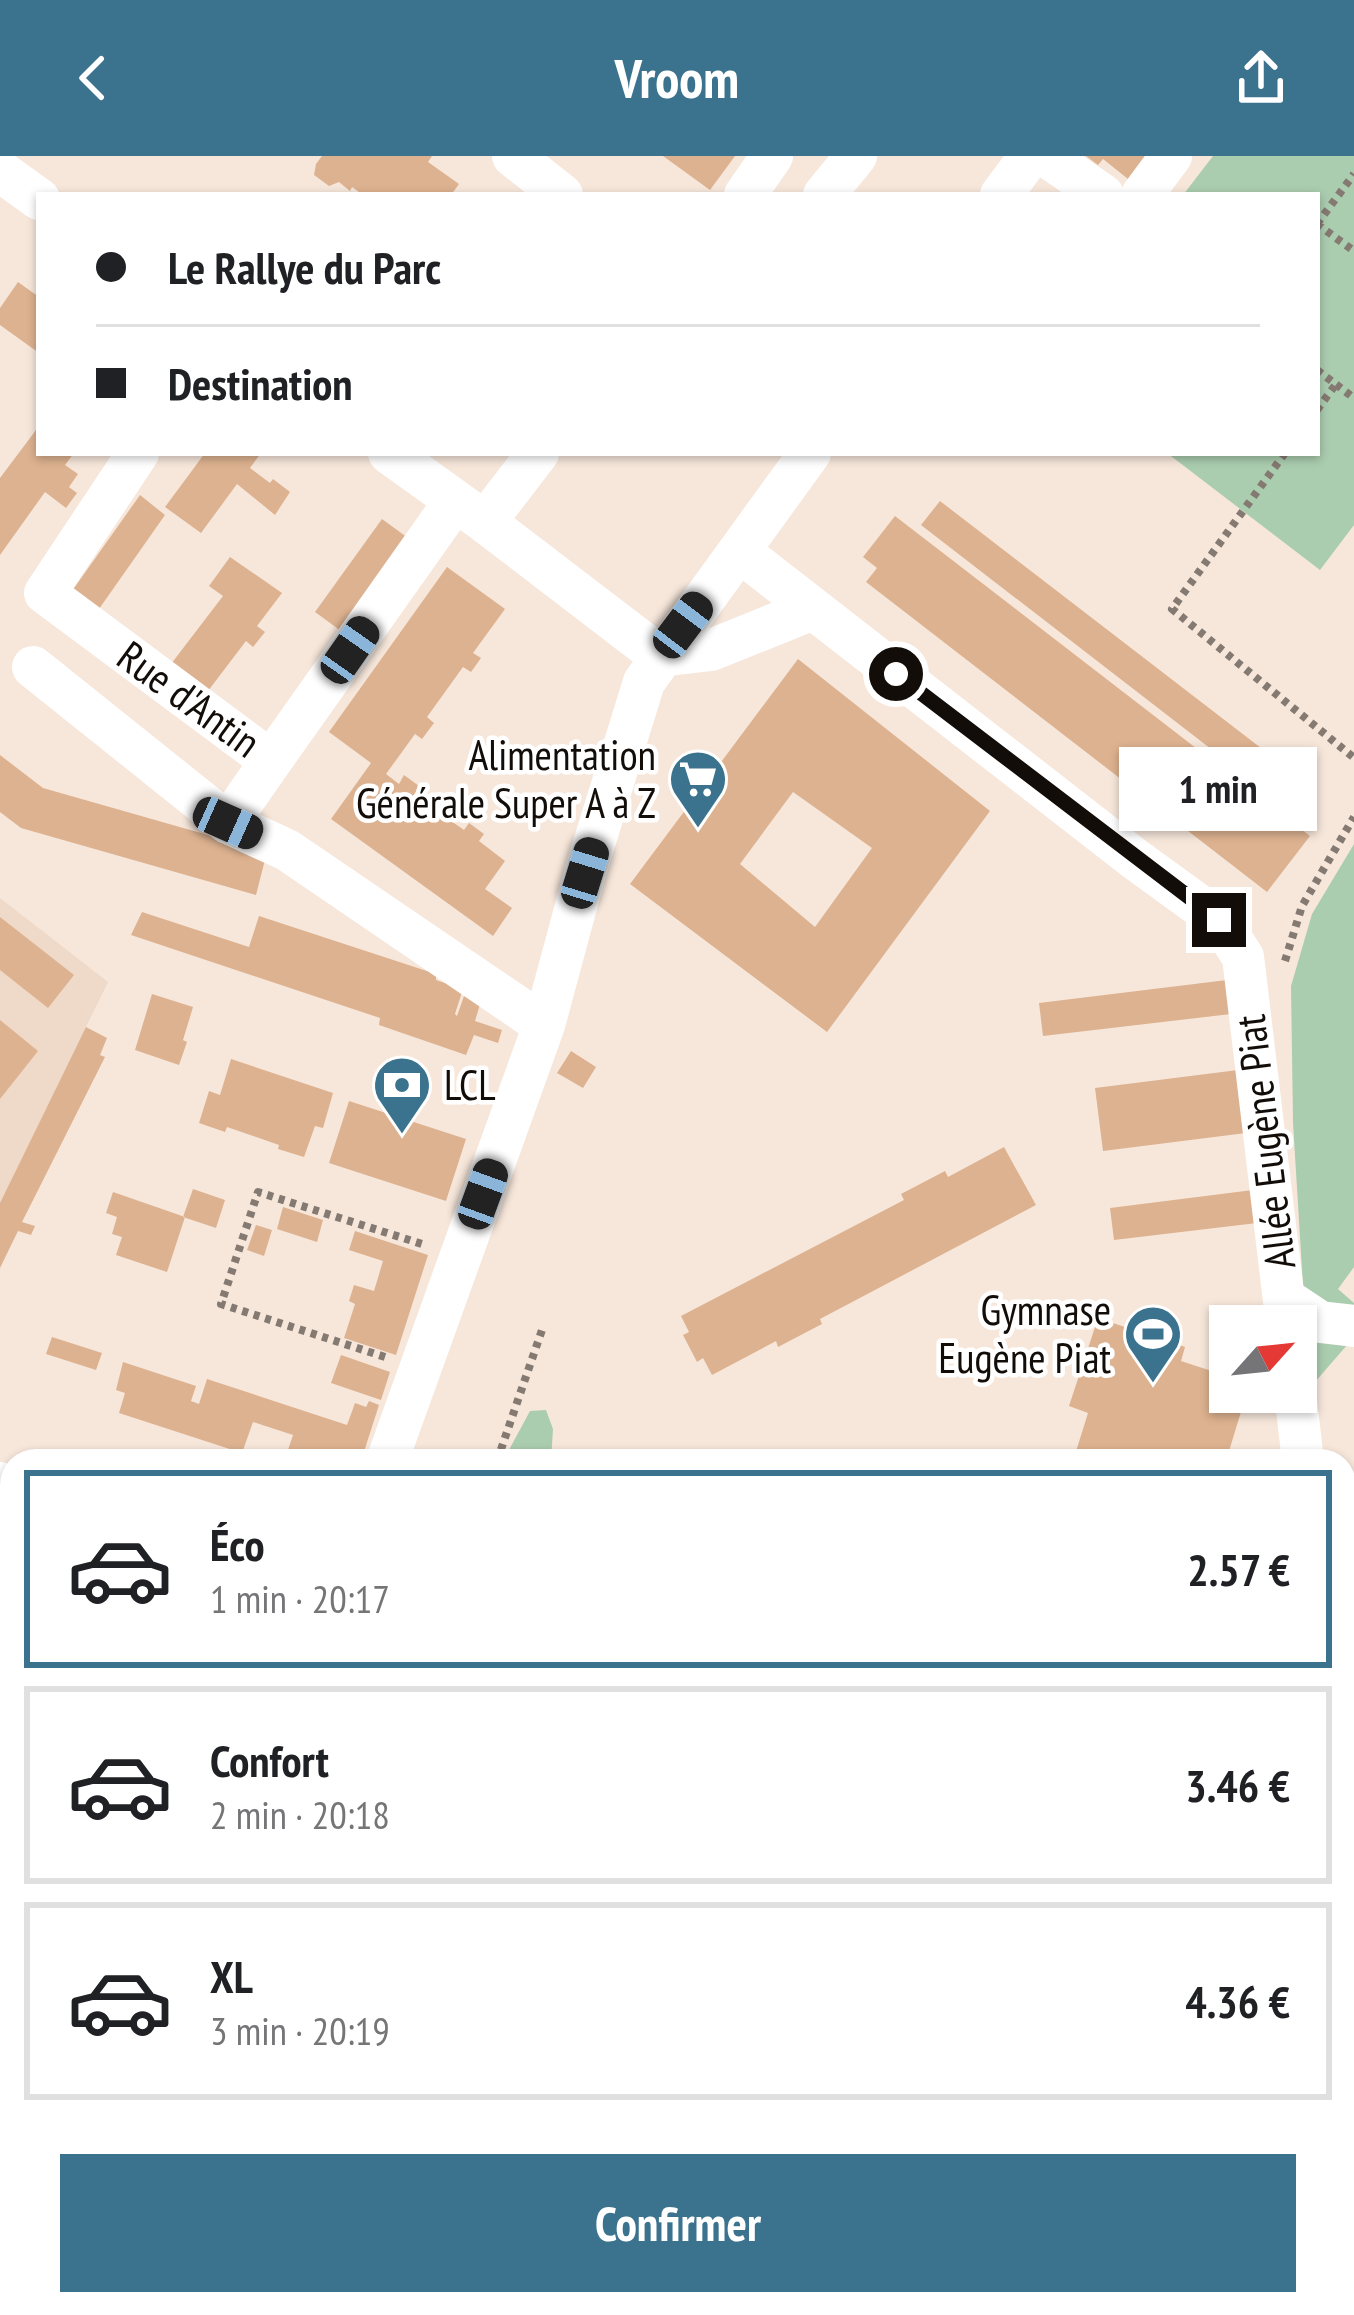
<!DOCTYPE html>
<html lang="fr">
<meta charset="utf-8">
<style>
body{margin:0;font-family:"PT Sans Narrow",sans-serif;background:#f2f2f2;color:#202124;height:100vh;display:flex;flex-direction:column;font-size:45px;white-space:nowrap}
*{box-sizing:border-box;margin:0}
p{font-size:39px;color:#757577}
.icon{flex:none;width:66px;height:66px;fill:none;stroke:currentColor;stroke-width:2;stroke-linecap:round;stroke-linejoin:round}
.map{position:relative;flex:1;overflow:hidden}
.details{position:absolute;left:0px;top:1293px;width:1356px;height:867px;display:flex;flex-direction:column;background:#fff;border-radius:36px 36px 0 0;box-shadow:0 3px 9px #0004}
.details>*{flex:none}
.banner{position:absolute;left:36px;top:36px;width:1284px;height:264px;border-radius:0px;box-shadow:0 3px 9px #0004;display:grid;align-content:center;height:264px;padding:0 60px;background:#fff}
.needle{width:78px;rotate:63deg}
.fabs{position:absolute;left:1209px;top:1149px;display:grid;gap:24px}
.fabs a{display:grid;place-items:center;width:108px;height:108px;border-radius:0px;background:#fff;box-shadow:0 3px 9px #0004;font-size:60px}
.end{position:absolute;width:54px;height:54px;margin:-27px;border:15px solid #120d09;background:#fff;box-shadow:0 0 0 6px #fff}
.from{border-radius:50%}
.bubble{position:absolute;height:84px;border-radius:0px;background:#fff;box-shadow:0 3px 9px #0004;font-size:39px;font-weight:700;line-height:84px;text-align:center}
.car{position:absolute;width:36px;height:72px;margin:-36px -18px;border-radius:15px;box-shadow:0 0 9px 3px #0007;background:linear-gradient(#222 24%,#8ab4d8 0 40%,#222 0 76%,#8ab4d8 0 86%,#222 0)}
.banner b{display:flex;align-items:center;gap:42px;height:114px;font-size:45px}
.banner b+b{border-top:3px solid #e0e0e0}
.banner i{width:30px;height:30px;background:#202124}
ul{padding:21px 0 0;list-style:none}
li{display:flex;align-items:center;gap:36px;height:198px;margin:0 24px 18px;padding:0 36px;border:6px solid #e0e0e0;border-radius:0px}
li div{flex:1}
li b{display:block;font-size:45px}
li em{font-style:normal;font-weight:700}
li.on{border-color:#3b738e}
li>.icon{width:108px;height:108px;stroke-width:1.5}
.button{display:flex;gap:24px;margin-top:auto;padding:24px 60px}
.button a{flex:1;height:138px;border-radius:0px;background:#3b738e;color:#fff;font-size:48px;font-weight:700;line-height:138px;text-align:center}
header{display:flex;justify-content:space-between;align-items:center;height:156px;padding:0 60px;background:#3b738e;color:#fff;font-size:54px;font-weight:700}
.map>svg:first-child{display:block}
.built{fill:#efd9c8}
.green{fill:#abcdaf}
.building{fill:#ddb290;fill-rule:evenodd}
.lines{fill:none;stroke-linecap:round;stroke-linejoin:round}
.path{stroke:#857a72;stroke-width:8;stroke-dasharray:6 6;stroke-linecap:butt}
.minor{stroke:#fff;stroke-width:42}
.route{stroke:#120d09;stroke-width:15}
.labels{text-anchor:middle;stroke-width:9;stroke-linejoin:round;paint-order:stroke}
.street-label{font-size:42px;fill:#120d09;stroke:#fff}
.poi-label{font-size:42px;fill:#120d09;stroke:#fff;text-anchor:end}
</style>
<header><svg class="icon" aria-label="back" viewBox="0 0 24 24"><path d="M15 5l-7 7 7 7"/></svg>Vroom<svg class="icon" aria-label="share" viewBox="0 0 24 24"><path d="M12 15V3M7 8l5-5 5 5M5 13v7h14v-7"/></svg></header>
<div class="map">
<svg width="1354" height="2159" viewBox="0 0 1354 2159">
<rect width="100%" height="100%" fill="#f7e7db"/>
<!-- built -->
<path class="built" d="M0 742 108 826 0 1047Z
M914 2148H1196L1194 2159H904Z"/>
<!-- green -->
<path class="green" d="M1213 0H1354V369L1320 414 1167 297H1317V39H1183Z
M1354 688V1111L1338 1133 1354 1147V1181L1315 1226 1303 1130 1293 967 1291 830 1312 758Z
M546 1254 553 1273 551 1305H503L530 1255Z"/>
<!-- building -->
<path class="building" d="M322 0H432L428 6 459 28 451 39H363L352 31 350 35 339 26 329 30 314 19 316 8Z
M663 0H735L710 34Z
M1086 0H1145L1128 23 1103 3 1098 9Z
M18 126 39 141V197L0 169V152Z
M39 270V297H74L65 309 78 318 69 331 77 337 66 352 45 336 0 399V322Z
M205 297H261L250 312 270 327 273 323 290 336 275 359 237 328 201 377 165 351Z
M140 339 165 359 99 453 72 435Z
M940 345 1309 629 1290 654 921 369Z
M895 360 1310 680 1267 736 866 426 877 412 863 401Z
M382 363 408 382 341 475 315 456Z
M230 401 282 437 257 470 265 476 253 491 246 485 208 535 171 508 223 440 209 430Z
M447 411 505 453 473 497 481 502 471 516 463 511 427 561 434 567 422 583 415 578 386 618 399 628 404 619 419 630 414 639 464 674 469 667 484 678 479 685 505 705 485 733 512 752 493 780 331 663 371 607 329 576Z
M798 503 990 655 827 876 630 728ZM793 636 872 692 815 771 740 708Z
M0 599 43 632 267 696 256 739 21 672 0 656Z
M142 756 249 791 259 760 436 818V824L463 833 455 858 457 860 464 840 481 845 475 865 502 874 498 887 474 879 466 899 379 869 380 862 131 779Z
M0 761 74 819 48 852 0 814Z
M1227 824 1231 858 1043 880 1039 847Z
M152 838 193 851 183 884 187 886 179 909 135 894Z
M0 864 38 895 0 943Z
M86 871 107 882 100 899 105 901 22 1066 35 1070 31 1079 18 1075 0 1112V1047Z
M571 895 596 911 583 932 557 917Z
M231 903 333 937 323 972 315 970 304 1001 278 993 279 989 227 971 225 976 199 967 209 935 220 939Z
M1238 914 1246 977 1103 995 1095 932Z
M349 945 466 983 446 1045 329 1007Z
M1004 991 1036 1049 820 1163 822 1168 778 1191 776 1185 712 1219 703 1202 697 1206 683 1179 689 1176 681 1160 904 1044 901 1038 945 1015 948 1021Z
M193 1033 225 1044 216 1072 183 1061Z
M1253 1034 1257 1067 1114 1084 1110 1052Z
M113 1036 185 1061 167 1116 116 1099 122 1081 112 1078 117 1061 106 1057Z
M283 1051 323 1064 317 1086 277 1073Z
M256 1069 272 1074 264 1100 247 1094Z
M355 1075 428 1099 396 1199 344 1182 355 1148 349 1145 354 1129 374 1135 383 1105 349 1094Z
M1098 1162 1185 1191 1181 1205 1230 1221V1236H1247L1226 1305H1073L1088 1257 1069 1250Z
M52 1181 102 1197 96 1214 46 1198Z
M341 1199 390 1216 381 1244 331 1227Z
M123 1206 196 1230 191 1245 199 1248 207 1223 347 1269 355 1247 366 1251 369 1245 379 1249 361 1305H302L286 1300 293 1279 253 1266 242 1297 119 1257 125 1237 116 1234Z
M0 1386 8 1389 6 1395 12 1397V1429L5 1449 0 1447Z
M0 1840 12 1851V1905L0 1894Z
M6 2026 9 2029 12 2026V2096L0 2085V2033Z"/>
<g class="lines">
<!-- path -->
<path class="path" d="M1317 68 1354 18
M1317 68 1354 95
M1317 214 1354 242
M1317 254 1336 228
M1285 297 1172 453 1353 601
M1285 805 1302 750 1354 661
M385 1201 221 1148 258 1036 425 1089
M497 1305 543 1171
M1344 1818 1354 1824"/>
<!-- minor -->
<path class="minor" d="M513 0 562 39
M1046 0 1103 39
M0 15 39 43
M745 39 772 0
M824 39 856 0
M1001 39 1030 0
M1142 39 1171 0
M138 297 45 437 271 605 455 345
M389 297 485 366 660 500
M485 366 538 297
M739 395 810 297
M660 500 711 494 813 453
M33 511 228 667
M271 605 228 667 287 694 544 869
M1284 1142 1320 1166 1354 1170
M1295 1236 1303 1305
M387 1305 544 869 585 717 644 526 739 395 1135 703 1219 764 1243 801 1287 1170
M0 1327 12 1331
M0 1931 12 1941
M246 2148 258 2159
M107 2159 111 2148
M1210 2159 1211 2148"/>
</g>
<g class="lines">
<!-- route -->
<path class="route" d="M896 518 1219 764"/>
</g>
<!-- icons -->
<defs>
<symbol id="supermarket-pin" viewBox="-11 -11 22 30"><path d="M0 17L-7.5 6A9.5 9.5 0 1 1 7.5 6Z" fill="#3b738e" stroke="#fff"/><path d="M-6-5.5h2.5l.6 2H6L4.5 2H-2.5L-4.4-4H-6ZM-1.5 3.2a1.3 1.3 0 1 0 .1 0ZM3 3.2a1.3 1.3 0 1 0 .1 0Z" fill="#fff"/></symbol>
<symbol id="bank-pin" viewBox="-11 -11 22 30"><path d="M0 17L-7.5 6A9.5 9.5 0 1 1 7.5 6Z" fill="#3b738e" stroke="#fff"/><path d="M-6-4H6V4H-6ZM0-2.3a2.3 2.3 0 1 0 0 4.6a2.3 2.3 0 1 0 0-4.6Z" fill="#fff"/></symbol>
<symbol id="stadium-pin" viewBox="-11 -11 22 30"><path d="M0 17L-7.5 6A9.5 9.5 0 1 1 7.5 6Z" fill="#3b738e" stroke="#fff"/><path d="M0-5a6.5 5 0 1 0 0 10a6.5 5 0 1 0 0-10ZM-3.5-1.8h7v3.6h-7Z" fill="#fff"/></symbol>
</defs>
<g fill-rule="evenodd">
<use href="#supermarket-pin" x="665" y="590" width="66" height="90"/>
<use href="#bank-pin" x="369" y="896" width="66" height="90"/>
<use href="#stadium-pin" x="1120" y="1145" width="66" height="90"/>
</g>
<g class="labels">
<!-- street labels -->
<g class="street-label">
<text transform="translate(189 543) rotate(36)" y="15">Rue d'Antin</text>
<text transform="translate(1265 986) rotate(-97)" y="15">Allée Eugène Piat</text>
</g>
<!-- poi labels -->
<g class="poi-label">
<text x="656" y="614">Alimentation<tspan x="656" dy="48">Générale Super A à Z</tspan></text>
<text x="444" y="944" text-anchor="start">LCL</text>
<text x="1111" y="1169">Gymnase<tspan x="1111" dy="48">Eugène Piat</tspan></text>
</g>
</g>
</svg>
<div class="fabs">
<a><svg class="needle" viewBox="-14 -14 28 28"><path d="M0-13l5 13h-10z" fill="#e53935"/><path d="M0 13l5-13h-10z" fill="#757577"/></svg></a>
</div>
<i class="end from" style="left:896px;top:518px"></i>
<i class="end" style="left:1219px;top:764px"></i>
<div class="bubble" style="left:1119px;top:591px;width:198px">1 min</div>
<i class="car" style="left:683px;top:469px;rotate:37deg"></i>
<i class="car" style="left:350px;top:494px;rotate:35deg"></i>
<i class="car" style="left:228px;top:667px;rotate:114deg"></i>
<i class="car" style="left:585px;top:717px;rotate:17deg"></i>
<i class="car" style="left:483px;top:1038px;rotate:20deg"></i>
<div class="banner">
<b><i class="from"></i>Le Rallye du Parc</b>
<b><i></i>Destination</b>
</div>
<section class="details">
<ul>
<li class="on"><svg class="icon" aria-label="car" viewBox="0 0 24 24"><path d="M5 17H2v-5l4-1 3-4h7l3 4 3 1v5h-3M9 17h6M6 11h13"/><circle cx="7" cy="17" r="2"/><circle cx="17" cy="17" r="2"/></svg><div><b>Éco</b><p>1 min · 20:17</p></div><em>2.57 €</em></li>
<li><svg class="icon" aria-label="car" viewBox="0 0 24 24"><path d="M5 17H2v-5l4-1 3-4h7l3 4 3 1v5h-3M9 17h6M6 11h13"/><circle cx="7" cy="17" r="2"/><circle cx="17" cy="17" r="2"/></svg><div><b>Confort</b><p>2 min · 20:18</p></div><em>3.46 €</em></li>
<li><svg class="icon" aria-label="car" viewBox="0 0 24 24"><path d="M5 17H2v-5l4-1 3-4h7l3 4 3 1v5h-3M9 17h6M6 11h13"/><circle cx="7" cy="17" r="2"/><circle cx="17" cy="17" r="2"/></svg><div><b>XL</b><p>3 min · 20:19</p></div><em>4.36 €</em></li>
</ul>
<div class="button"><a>Confirmer</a></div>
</section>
</div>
